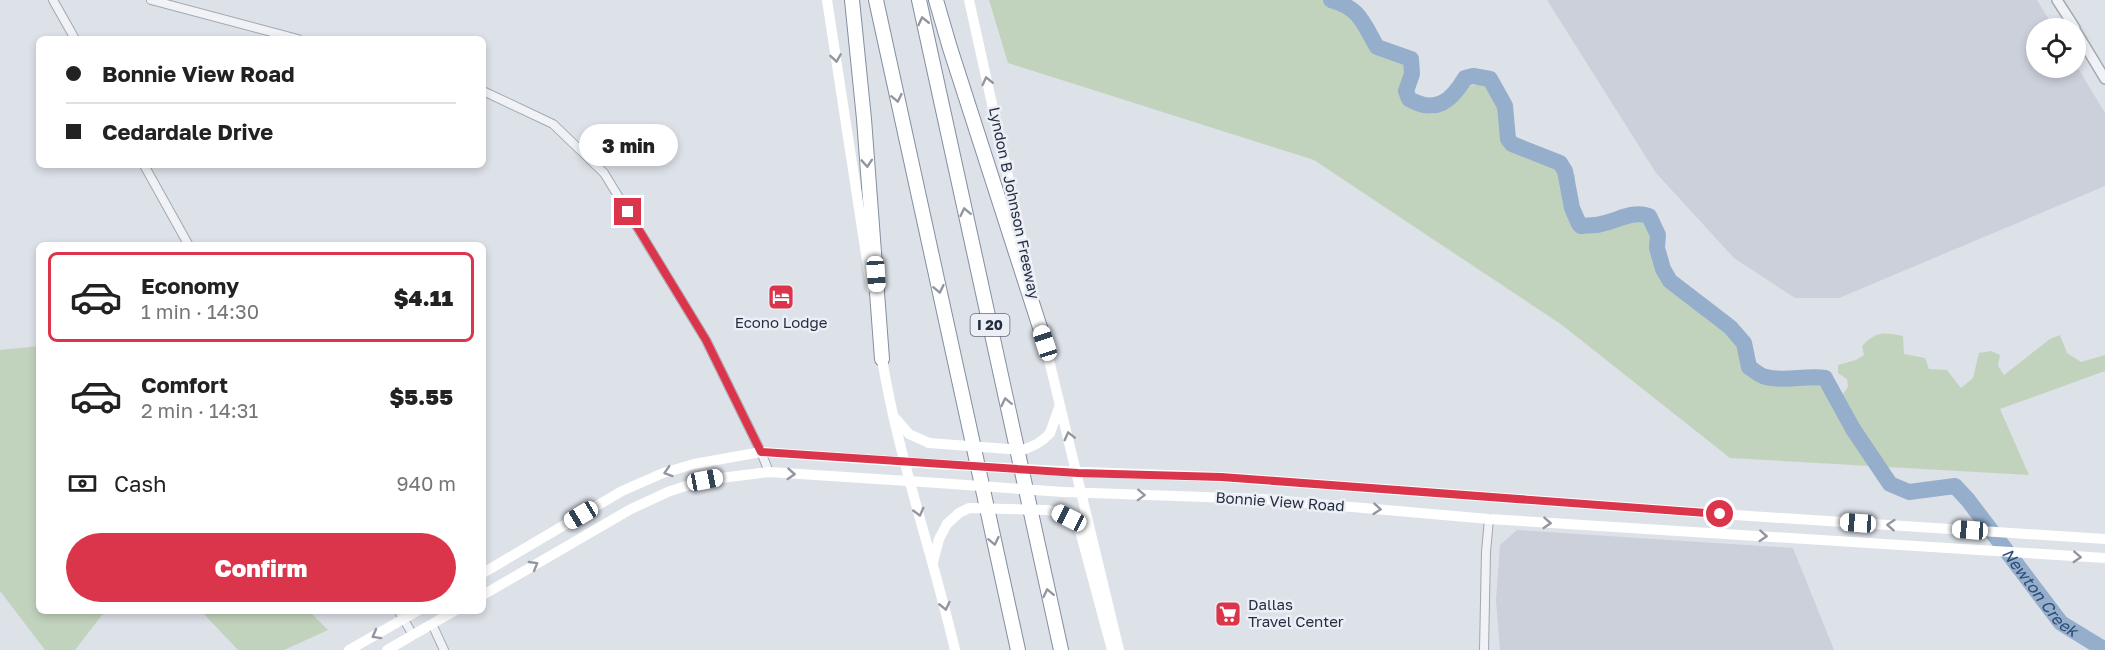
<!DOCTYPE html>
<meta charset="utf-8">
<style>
body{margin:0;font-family:"Golos Text",sans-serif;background:#f6f6f6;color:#222;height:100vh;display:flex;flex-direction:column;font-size:22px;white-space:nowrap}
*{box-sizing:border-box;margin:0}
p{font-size:20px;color:#767676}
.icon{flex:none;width:33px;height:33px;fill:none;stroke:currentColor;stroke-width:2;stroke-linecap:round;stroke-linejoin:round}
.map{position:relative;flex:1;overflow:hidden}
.drawer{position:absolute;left:36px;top:242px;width:450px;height:372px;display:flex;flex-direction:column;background:#fff;border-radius:9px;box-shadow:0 3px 9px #0003}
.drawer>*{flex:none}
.hud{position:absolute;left:36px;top:36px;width:450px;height:132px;border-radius:9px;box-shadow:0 3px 9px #0003;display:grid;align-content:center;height:132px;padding:0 30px;background:#fff}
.controls{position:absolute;left:2026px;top:18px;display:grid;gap:12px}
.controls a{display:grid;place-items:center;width:60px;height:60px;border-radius:50%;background:#fff;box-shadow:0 3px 9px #0003;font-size:30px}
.end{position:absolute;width:27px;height:27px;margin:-14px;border:8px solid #da354a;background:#fff;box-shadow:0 0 0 3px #fff}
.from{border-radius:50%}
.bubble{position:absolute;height:42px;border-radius:21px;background:#fff;box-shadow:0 3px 9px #0003;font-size:20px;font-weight:800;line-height:42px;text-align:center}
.car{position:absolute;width:18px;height:36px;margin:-18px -9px;border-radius:8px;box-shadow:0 0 4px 2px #0007;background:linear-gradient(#fff 24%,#345 0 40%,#fff 0 76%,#345 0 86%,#fff 0)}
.hud b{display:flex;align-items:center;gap:21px;height:57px;font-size:22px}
.hud b+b{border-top:2px solid #e0e0e0}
.hud i{width:15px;height:15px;background:#222}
ul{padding:10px 0 0;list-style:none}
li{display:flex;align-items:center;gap:18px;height:90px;margin:0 12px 9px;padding:0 18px;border:3px solid transparent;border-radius:9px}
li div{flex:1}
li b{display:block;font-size:22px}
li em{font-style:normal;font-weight:800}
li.active{border-color:#da354a}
li>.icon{width:54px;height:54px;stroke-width:1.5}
.pay{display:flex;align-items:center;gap:15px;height:66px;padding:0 30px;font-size:22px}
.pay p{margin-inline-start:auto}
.button{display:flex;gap:12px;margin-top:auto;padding:12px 30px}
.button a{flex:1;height:69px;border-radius:36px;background:#da354a;color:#fff;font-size:24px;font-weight:800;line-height:69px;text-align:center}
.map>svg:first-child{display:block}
.built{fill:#cbd0da}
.green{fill:#c2d3bd}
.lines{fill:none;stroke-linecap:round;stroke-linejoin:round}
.river{stroke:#94aecc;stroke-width:16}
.minor-casing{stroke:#a2a8b2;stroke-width:10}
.tertiary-casing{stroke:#a2a8b2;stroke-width:12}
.motorway-casing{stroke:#838ea0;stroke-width:16}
.minor{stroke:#f0f2f6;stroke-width:8}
.tertiary{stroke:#f0f2f6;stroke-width:9}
.secondary{stroke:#fff;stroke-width:10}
.motorway{stroke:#fff;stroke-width:14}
.secondary-bridge{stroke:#fff;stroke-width:10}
.oneway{stroke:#9296a0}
.route{stroke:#da354a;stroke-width:8}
.labels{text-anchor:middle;stroke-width:5;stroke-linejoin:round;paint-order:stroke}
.shield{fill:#ecf0f6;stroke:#616877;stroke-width:1.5}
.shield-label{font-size:14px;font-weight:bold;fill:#252e40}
.street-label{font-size:15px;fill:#252e40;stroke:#ecf0f6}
.poi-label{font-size:15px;fill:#252e40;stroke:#ecf0f6}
.water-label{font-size:16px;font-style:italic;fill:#2c4c77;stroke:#ecf0f6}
</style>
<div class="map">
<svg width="2105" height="650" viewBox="0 0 2105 650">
<rect width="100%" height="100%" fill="#dde1e8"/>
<!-- built -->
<path class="built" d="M1547 0H2037L2054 28H2037V68H2076V65L2105 113V186L1839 298H1795L1734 258 1656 173Z
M1517 530 1793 548 1834 650H1500L1496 600 1500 545Z"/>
<!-- green -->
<path class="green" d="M989 0H1322L1352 10 1377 52 1412 62 1417 76 1410 99 1416 109 1432 114 1460 98 1468 86 1492 83 1507 105 1513 131 1514 149 1565 174 1575 175V208L1591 232 1641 216 1656 223 1667 270 1675 282 1732 324 1746 340 1749 353 1756 364 1773 381 1821 378 1830 384 1840 398 1848 387 1847 379 1838 373V365L1856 360 1864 355 1862 346C1877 331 1882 332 1903 336L1904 354 1925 358 1929 369 1947 370 1961 388 1973 378 1979 353 1991 351 2000 355 1998 366 2004 375 2050 339 2060 335 2067 353 2081 362 2105 355V371L2000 409 2029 475 1730 458 1562 325 1314 160 1008 63Z
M39 346V610L113 611 102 615 75 650H45L0 591V350Z
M201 611H309L328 630 284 650H238Z"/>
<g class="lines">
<!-- river -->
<path class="river" id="s1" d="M1331 0C1360 8 1363 23 1377 47L1411 59 1412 74 1406 91 1409 99C1435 114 1451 102 1465 78L1473 76 1490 79 1505 106 1508 139 1512 144 1560 163 1565 171 1572 208 1579 224 1581 226C1587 225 1594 226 1601 224 1618 221 1631 210 1649 216L1658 235 1657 248 1663 269 1670 281 1730 327 1744 343 1749 367C1755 371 1760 376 1766 377 1785 382 1806 375 1825 378L1853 429 1890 484 1909 492 1955 486 1968 500 2061 623 2105 650"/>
<defs>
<path id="minor" d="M53 0 75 39
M151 0 298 39
M483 91 553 124 604 173 706 340 761 452 769 472
M144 165 188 244
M398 610 413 635
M432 624 444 650
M1484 650 1486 552 1489 519"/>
<path id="tertiary" d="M2057 0 2075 28
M2076 31 2105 79"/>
<path id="motorway" d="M852 0 864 119 882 359
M876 0 1018 650
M919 0 1061 650
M936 0 950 48 1045 343"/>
</defs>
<!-- minor casing -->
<use href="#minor" class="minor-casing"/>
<!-- tertiary casing -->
<use href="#tertiary" class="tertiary-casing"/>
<!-- motorway casing -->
<use href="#motorway" class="motorway-casing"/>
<!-- minor -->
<use href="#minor" class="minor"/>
<!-- tertiary -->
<use href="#tertiary" class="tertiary"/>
<!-- secondary -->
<path class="secondary" d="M827 0 871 287
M969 0 1032 285
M1043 335 1119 650
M881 353C897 454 932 551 955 650
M896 419 909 434 929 443
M1050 433 1060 405
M1059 471 1221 477 1720 514 2105 539
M1063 492 1261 499 1489 519 2105 558
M1069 518 1080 531 1112 650
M933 562 939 539 947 524
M483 573 622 491 663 473 694 464 761 452 934 464
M483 595 631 509 670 491 705 480 769 472 938 483
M349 650 419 610
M387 650 456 610"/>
<!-- motorway -->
<use href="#motorway" class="motorway"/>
<!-- secondary-bridge -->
<path class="secondary-bridge" d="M929 443 1022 450C1034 446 1041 443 1050 433
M934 464 1059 471
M938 483 1063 492
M947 524 959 513 969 508 1047 510 1056 512 1069 518"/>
</g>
<!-- one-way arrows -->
<defs><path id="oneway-chevron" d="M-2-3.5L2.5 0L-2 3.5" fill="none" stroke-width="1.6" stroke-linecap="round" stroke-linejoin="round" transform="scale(1.5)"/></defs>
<g class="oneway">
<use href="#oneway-chevron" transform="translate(923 21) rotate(-103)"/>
<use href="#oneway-chevron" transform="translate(836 58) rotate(81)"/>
<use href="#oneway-chevron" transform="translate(987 81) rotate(-103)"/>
<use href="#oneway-chevron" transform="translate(897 98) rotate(78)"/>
<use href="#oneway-chevron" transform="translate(867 163) rotate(86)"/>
<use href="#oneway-chevron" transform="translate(965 212) rotate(-102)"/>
<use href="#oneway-chevron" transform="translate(939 289) rotate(78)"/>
<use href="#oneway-chevron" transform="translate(1006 402) rotate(-102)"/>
<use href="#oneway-chevron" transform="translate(1069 436) rotate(-104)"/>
<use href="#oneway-chevron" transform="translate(668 472) rotate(162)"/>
<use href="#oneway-chevron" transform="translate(791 474) rotate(4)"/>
<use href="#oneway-chevron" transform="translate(1141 495) rotate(2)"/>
<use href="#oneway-chevron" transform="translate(1377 509) rotate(5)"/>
<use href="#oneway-chevron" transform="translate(919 512) rotate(75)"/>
<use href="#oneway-chevron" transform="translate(1547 523) rotate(4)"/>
<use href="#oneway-chevron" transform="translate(1891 525) rotate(-176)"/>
<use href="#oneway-chevron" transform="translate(1763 536) rotate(4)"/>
<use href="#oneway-chevron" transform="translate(994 541) rotate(78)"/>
<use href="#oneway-chevron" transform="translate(2077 557) rotate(3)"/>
<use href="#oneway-chevron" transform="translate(534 565) rotate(-30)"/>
<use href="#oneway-chevron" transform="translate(1048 593) rotate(-102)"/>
<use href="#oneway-chevron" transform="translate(945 606) rotate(77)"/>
<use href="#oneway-chevron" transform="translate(376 635) rotate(151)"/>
</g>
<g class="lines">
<!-- route -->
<path class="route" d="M628 212 706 340 761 452 1078 473 1221 477 1720 514"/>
</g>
<!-- icons -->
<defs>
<symbol id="hotel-square" viewBox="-11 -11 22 22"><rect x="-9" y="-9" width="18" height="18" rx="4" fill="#da354a" stroke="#ecf0f6"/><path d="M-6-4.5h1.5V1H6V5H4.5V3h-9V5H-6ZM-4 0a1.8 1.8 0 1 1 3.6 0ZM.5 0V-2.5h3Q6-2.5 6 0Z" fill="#fff"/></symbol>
<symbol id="supermarket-square" viewBox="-11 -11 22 22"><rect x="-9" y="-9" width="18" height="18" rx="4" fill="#da354a" stroke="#ecf0f6"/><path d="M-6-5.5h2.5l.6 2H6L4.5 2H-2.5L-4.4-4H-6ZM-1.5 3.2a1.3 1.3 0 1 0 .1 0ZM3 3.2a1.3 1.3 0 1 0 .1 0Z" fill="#fff"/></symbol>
</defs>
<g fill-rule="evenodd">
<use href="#hotel-square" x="766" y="282" width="30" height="30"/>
<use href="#supermarket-square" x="1213" y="599" width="30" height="30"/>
</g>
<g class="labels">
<!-- shield labels -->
<rect class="shield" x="970.5" y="314" width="39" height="22" rx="4.5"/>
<g class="shield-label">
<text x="990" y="330">I 20</text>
</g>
<!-- street labels -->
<g class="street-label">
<text transform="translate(1014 203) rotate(78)" y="5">Lyndon B Johnson Freeway</text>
<text transform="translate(1280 502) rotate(4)" y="5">Bonnie View Road</text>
</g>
<!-- poi labels -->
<g class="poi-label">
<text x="781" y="328">Econo Lodge</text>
<text x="1248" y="610" text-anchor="start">Dallas<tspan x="1248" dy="17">Travel Center</tspan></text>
</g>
<!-- water labels -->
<g class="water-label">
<text dy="6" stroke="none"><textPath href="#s1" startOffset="1098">Newton Creek</textPath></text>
</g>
</g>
</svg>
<div class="controls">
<a><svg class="icon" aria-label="locate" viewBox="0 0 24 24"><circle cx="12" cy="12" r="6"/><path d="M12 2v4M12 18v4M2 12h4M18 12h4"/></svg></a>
</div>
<i class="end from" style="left:1720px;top:514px"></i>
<i class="end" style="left:628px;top:212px"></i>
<div class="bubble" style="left:579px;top:124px;width:99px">3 min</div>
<i class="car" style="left:876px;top:274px;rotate:176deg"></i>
<i class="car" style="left:1045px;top:343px;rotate:342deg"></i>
<i class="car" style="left:705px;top:480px;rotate:79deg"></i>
<i class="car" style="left:581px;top:515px;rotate:239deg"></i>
<i class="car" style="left:1069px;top:518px;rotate:297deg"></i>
<i class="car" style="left:1858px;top:523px;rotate:274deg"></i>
<i class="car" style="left:1970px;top:530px;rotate:274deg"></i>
<div class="hud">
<b><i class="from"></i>Bonnie View Road</b>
<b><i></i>Cedardale Drive</b>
</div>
<section class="drawer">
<ul>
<li class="active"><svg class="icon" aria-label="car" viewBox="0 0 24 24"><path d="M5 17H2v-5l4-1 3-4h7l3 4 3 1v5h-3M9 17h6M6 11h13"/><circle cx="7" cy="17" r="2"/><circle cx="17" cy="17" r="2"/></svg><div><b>Economy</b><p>1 min · 14:30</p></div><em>$4.11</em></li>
<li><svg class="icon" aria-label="car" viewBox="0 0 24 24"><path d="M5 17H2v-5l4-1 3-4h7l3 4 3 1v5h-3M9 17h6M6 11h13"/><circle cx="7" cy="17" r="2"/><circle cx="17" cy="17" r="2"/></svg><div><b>Comfort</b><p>2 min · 14:31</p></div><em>$5.55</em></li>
</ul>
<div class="pay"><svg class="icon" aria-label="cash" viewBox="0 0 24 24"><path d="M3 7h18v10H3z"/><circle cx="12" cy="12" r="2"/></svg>Cash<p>940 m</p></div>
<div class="button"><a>Confirm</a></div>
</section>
</div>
